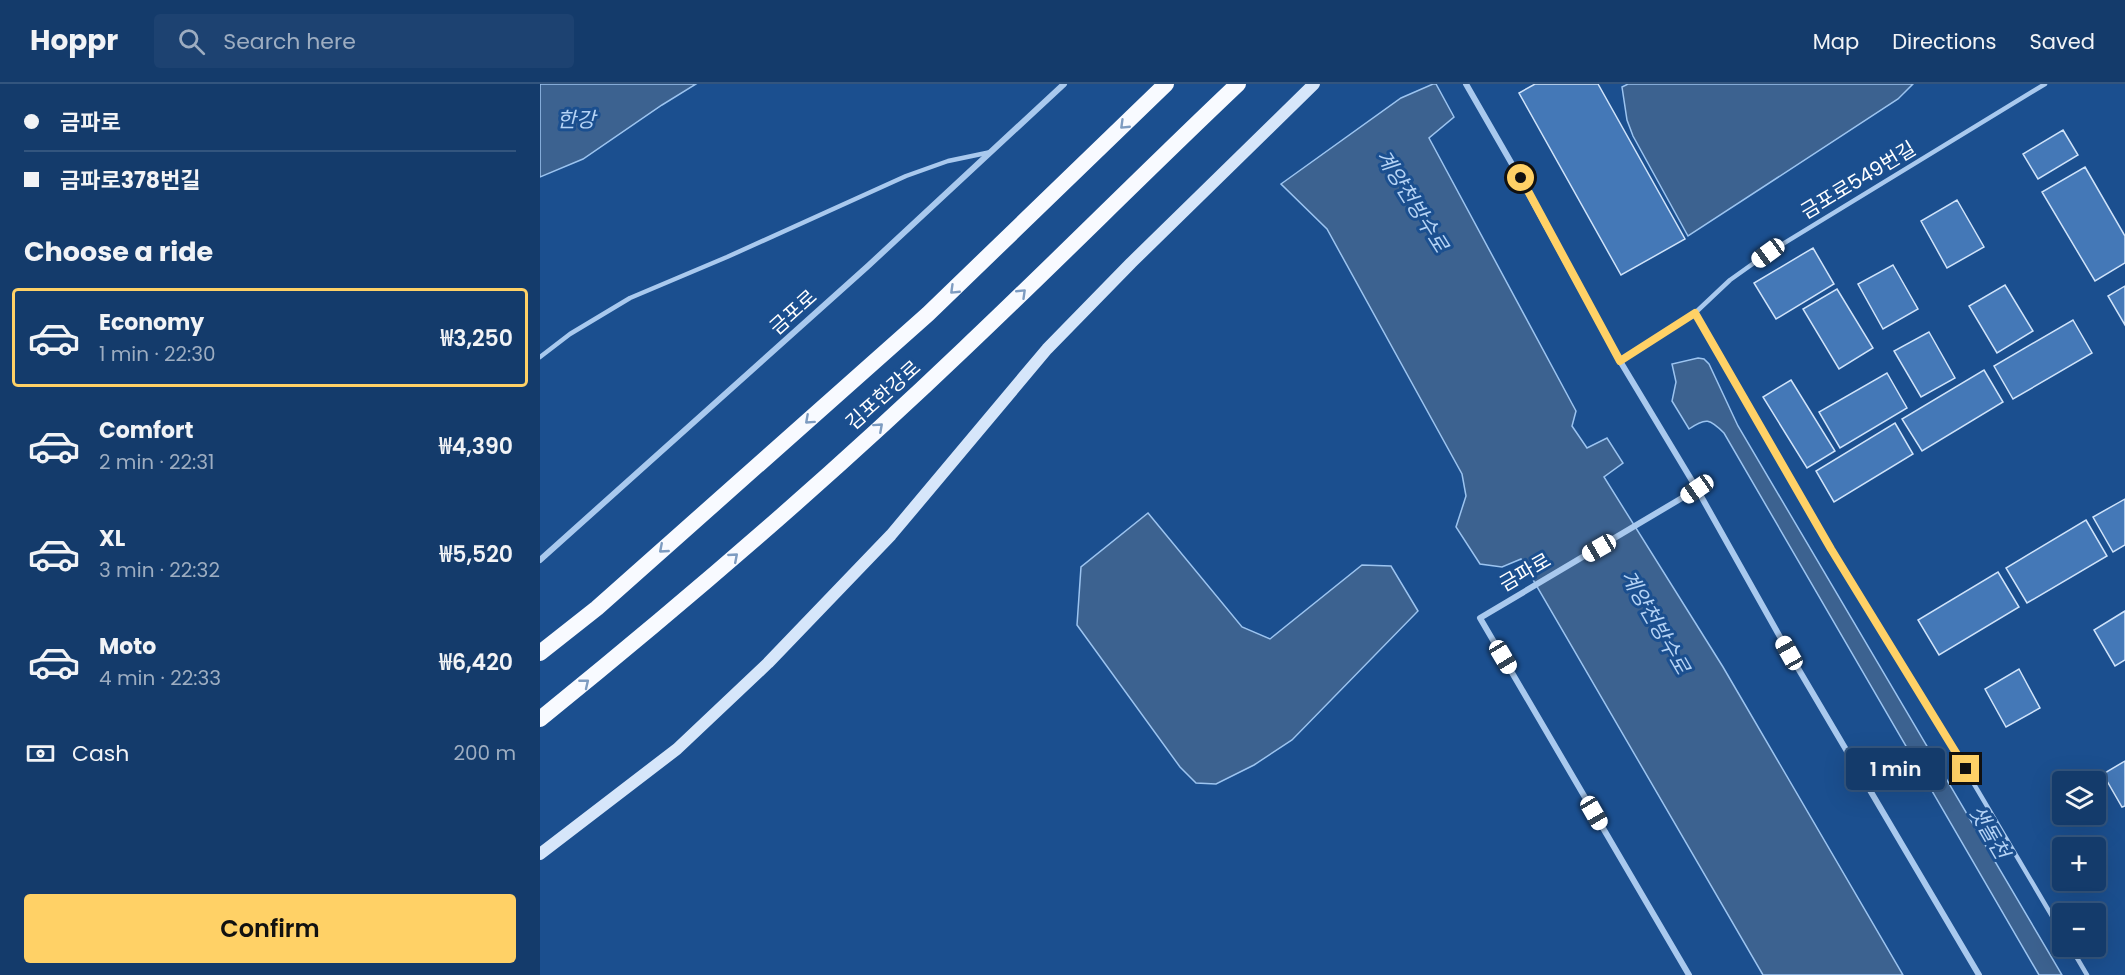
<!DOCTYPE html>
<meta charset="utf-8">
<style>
body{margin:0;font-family:Poppins,"Noto Sans KR",sans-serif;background:#1d4271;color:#f1f3f6;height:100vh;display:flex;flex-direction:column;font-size:22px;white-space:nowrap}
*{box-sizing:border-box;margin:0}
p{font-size:20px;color:#9dadc1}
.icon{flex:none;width:33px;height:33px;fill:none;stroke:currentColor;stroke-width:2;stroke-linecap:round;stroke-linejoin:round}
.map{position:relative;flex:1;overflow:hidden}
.details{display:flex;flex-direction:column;background:#143b6b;width:540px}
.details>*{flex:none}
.banner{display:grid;align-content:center;height:132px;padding:0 24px;background:#143b6b}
.tools{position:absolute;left:1512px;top:687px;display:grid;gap:12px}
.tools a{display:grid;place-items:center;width:54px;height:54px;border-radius:6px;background:#143b6b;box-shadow:0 6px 24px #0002,0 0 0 2px #33557e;font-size:30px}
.end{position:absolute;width:27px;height:27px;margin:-14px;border:8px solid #ffd166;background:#111;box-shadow:0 0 0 3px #111}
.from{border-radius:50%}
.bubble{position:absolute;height:42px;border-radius:6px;background:#143b6b;box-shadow:0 6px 24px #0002,0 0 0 2px #33557e;font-size:20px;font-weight:600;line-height:42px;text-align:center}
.car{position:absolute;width:18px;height:36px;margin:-18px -9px;border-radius:8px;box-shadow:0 0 4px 2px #0007;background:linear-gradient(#fff 24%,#345 0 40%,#fff 0 76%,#345 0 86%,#fff 0)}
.banner b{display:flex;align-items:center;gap:21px;height:57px;font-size:22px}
.banner b+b{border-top:2px solid #33557e}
.banner i{width:15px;height:15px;background:#f1f3f6}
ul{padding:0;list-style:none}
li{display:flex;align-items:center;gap:18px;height:99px;margin:0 12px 9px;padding:0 12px;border:3px solid transparent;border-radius:6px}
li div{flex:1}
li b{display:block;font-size:22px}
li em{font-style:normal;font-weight:600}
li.active{border-color:#ffd166}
li>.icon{width:54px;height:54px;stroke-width:1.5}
h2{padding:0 24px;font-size:27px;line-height:72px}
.pay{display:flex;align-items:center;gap:15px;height:66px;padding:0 24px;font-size:22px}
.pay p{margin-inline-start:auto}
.primary-button{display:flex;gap:12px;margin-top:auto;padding:12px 24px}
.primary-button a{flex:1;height:69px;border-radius:6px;background:#ffd166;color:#111;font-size:24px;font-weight:600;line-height:69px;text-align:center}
header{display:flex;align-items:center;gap:36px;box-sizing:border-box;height:84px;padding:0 30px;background:#143b6b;border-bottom:2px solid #33557e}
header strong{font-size:28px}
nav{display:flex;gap:33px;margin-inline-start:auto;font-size:21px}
.search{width:420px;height:54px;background:#1d4271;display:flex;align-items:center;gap:15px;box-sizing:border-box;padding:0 21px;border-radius:6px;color:#9dadc1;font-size:22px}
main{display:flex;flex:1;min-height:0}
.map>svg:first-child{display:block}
.water{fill:#3c6290;stroke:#9cc4f0;stroke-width:1.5}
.building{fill:#4478b7;stroke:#cfe3fa;stroke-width:1.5}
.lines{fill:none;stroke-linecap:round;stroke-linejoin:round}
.service{stroke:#a9c9ee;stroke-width:4.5}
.minor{stroke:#a9c9ee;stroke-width:6}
.secondary{stroke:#d6e6fa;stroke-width:12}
.trunk{stroke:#f8faff;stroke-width:16}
.oneway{stroke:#7e9cc1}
.route{stroke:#ffd166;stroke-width:8}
.labels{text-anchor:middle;stroke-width:6;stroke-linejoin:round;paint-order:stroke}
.street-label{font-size:20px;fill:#fff;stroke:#1b4f8f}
.water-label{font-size:21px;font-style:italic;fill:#b5d3f5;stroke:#1b4f8f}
</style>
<header>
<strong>Hoppr</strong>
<div class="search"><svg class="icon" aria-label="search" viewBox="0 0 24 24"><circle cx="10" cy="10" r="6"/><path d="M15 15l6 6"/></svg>Search here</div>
<nav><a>Map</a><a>Directions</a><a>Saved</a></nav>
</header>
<main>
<section class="details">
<div class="banner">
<b><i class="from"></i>금파로</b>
<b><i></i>금파로378번길</b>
</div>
<h2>Choose a ride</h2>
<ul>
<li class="active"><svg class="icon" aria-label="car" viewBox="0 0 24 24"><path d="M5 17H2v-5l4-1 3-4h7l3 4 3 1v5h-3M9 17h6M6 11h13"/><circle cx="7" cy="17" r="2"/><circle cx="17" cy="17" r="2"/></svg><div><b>Economy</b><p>1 min · 22:30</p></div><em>₩3,250</em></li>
<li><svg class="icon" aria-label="car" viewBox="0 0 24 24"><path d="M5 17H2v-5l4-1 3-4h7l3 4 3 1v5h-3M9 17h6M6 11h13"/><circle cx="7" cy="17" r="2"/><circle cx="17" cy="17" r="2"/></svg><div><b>Comfort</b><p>2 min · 22:31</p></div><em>₩4,390</em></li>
<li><svg class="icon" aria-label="car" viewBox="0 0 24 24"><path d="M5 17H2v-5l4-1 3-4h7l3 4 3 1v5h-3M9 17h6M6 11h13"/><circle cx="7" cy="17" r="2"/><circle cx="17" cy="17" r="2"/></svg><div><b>XL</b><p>3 min · 22:32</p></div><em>₩5,520</em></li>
<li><svg class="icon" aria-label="car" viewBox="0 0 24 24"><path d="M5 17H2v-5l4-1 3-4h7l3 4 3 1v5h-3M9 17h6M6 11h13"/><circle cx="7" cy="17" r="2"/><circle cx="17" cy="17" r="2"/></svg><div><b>Moto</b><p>4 min · 22:33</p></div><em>₩6,420</em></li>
</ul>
<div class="pay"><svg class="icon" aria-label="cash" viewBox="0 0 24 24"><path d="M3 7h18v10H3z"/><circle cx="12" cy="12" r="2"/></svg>Cash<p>200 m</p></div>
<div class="primary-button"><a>Confirm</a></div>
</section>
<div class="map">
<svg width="1585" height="891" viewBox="0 0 1585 891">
<rect width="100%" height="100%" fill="#1b4f8f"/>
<!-- water -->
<path class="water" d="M0 0H156L122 21 43 75 0 93Z
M893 0H896L914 33 889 54 1036 327 1032 342 1047 364 1067 354 1083 379 1064 393 1183 583 1363 891H1223L981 475 962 483 940 480 916 443 926 412 922 390 787 145 741 100 861 14Z
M1088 0H1373L1358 15 1148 152 1093 52 1087 36 1082 3Z
M1158 274 1164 275 1169 280 1198 342 1522 891H1499L1184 349C1170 335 1166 333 1149 345L1132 317 1136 298 1132 280Z
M608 429 702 543 730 555 822 481 851 482 878 527 752 656 714 681 676 700 656 699 640 683 537 541 541 483Z"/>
<!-- building -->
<path class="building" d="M995 0H1058L1145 155 1081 191 979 9Z
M1523 46 1538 71 1498 95 1483 70Z
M1545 83 1585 152V179L1555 197 1502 108Z
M1417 116 1444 163 1407 184 1381 137Z
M1273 164 1294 200 1236 235 1214 199Z
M1353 181 1378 225 1343 245 1318 200Z
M1465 201 1493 247 1457 269 1429 222Z
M1585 202V241L1568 212Z
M1297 205 1333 264 1299 285 1263 225Z
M1533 236 1552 269 1473 315 1454 282Z
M1389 248 1415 294 1381 313 1354 267Z
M1444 286 1463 318 1382 367 1362 335Z
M1347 289 1367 324 1300 364 1279 328Z
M1251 296 1295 367 1267 384 1223 313Z
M1355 339 1373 370 1294 418 1276 387Z
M1585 415V461L1573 468 1553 433Z
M1546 436 1567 472 1487 519 1466 484Z
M1458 488 1479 523 1399 571 1378 536Z
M1585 527V576L1575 582 1554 546Z
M1479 585 1500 624 1466 643 1445 605Z
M1585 677V722L1582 723 1563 690Z"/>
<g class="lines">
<!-- service -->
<path class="service" d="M1155 229 1190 196 1228 169 1505 0
M0 273 30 250 90 214 187 173 366 92 408 77 451 68
M1080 277 1155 229 1291 465 1379 607 1522 849
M1530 862 1547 891"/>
<!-- minor -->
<path class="minor" d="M926 0 980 94 1080 277 1157 405 1249 569 1439 891
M0 476 328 182 524 0
M1149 891 940 534 1157 405"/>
<!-- secondary -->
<path class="secondary" d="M0 770 137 665 228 579 351 451 507 265 591 179 774 0"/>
<!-- trunk -->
<path class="trunk" d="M0 569 57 524 388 230 626 0
M0 635C146 517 289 394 425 264 517 177 606 87 698 0"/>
</g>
<!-- one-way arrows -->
<defs><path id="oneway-chevron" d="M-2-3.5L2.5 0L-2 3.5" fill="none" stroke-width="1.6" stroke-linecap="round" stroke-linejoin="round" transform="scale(1.5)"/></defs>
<g class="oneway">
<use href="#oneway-chevron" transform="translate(584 41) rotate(136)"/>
<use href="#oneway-chevron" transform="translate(414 206) rotate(136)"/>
<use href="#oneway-chevron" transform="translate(482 209) rotate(-44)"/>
<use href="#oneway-chevron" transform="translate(269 336) rotate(138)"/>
<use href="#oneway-chevron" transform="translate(339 343) rotate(-42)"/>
<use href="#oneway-chevron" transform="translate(123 465) rotate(139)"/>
<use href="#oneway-chevron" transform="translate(194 473) rotate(-41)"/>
<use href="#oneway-chevron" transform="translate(45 599) rotate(-39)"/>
</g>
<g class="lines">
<!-- route -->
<path class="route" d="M981 94 1080 277 1155 229 1291 465 1426 685"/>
</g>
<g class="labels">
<!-- street labels -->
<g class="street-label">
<text transform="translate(1318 96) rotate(-31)" y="7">금포로549번길</text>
<text transform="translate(253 228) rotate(-42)" y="7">금포로</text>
<text transform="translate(343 311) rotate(-42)" y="7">김포한강로</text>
<text transform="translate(985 488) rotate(-30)" y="7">금파로</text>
</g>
<!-- water labels -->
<g class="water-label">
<text x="36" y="43">한강</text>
<text transform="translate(872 117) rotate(58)" y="7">계양천방수로</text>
<text transform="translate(1115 538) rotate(60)" y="7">계양천방수로</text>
<text transform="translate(1449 748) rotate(60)" y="7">샛돌천</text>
</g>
</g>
</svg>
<div class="tools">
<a><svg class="icon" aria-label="layers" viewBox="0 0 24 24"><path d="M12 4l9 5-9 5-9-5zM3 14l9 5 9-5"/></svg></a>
<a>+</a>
<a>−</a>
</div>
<i class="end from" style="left:981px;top:94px"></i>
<i class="end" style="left:1426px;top:685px"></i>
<div class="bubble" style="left:1306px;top:664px;width:99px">1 min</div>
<i class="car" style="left:1228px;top:169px;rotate:234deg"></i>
<i class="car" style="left:1157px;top:405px;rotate:235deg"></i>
<i class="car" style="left:1059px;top:464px;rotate:240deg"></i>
<i class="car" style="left:1249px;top:569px;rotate:331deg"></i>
<i class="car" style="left:963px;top:573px;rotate:149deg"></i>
<i class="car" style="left:1054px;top:729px;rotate:150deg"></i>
</div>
</main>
